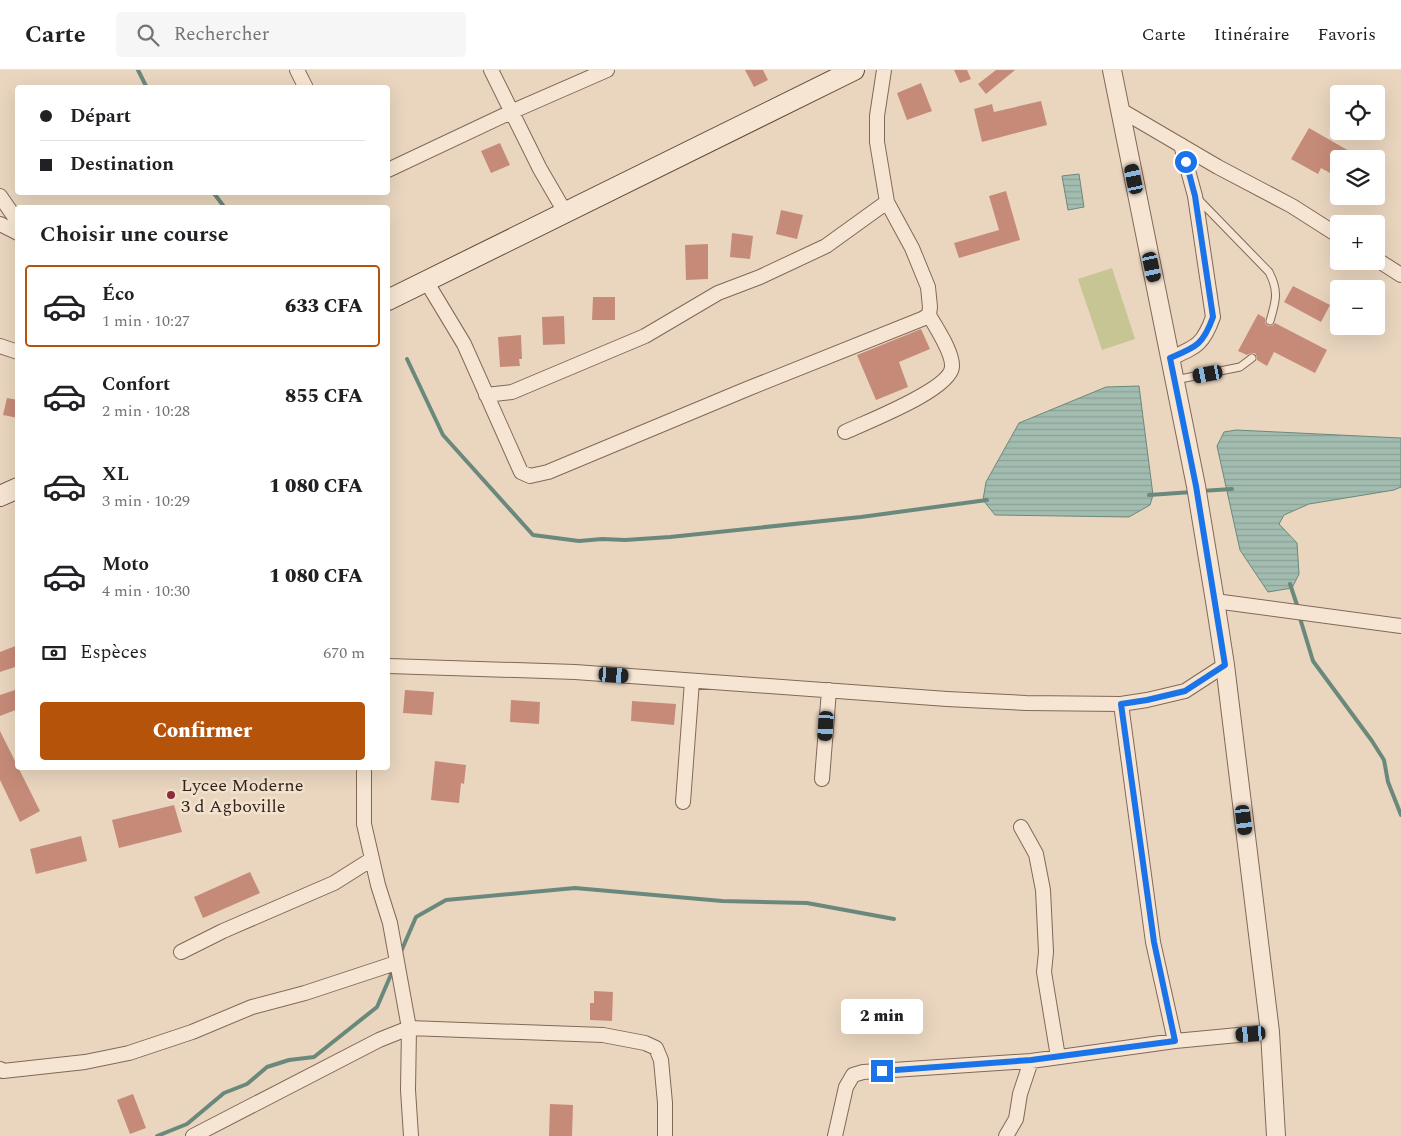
<!DOCTYPE html>
<html lang="fr">
<meta charset="utf-8">
<style>
body{margin:0;font-family:Spectral,serif;background:#f6f6f6;color:#202124;height:100vh;display:flex;flex-direction:column;font-size:19px;white-space:nowrap}
*{box-sizing:border-box;margin:0}
p{font-size:16px;color:#757577}
.icon{flex:none;width:28px;height:28px;fill:none;stroke:currentColor;stroke-width:2;stroke-linecap:round;stroke-linejoin:round}
.map{position:relative;flex:1;overflow:hidden}
.drawer{position:absolute;left:15px;top:135px;width:375px;height:565px;display:flex;flex-direction:column;background:#fff;border-radius:5px;box-shadow:0 5px 20px #0002}
.drawer>*{flex:none}
.banner{position:absolute;left:15px;top:15px;width:375px;height:110px;border-radius:5px;box-shadow:0 5px 20px #0002;display:grid;align-content:center;height:110px;padding:0 25px;background:#fff}
.fabs{position:absolute;left:1330px;top:15px;display:grid;gap:10px}
.fabs a{display:grid;place-items:center;width:55px;height:55px;border-radius:5px;background:#fff;box-shadow:0 5px 20px #0002;font-size:25px}
.end{position:absolute;width:22px;height:22px;margin:-11px;border:6px solid #1a73e8;background:#fff;box-shadow:0 0 0 2px #fff}
.from{border-radius:50%}
.bubble{position:absolute;height:35px;border-radius:5px;background:#fff;box-shadow:0 5px 20px #0002;font-size:16px;font-weight:800;line-height:35px;text-align:center}
.car{position:absolute;width:15px;height:30px;margin:-15px -8px;border-radius:6px;box-shadow:0 0 4px 1px #0007;background:linear-gradient(#222 24%,#8ab4d8 0 40%,#222 0 76%,#8ab4d8 0 86%,#222 0)}
.banner b{display:flex;align-items:center;gap:18px;height:48px;font-size:19px}
.banner b+b{border-top:1px solid #e0e0e0}
.banner i{width:12px;height:12px;background:#202124}
ul{padding:0;list-style:none}
li{display:flex;align-items:center;gap:15px;height:82px;margin:0 10px 8px;padding:0 15px;border:2px solid transparent;border-radius:5px}
li div{flex:1}
li b{display:block;font-size:19px}
li em{font-style:normal;font-weight:800}
li.on{border-color:#b45309}
li>.icon{width:45px;height:45px;stroke-width:1.5}
h2{padding:0 25px;font-size:22px;line-height:60px}
.pay{display:flex;align-items:center;gap:12px;height:55px;padding:0 25px;font-size:19px}
.pay p{margin-inline-start:auto}
.cta{display:flex;gap:10px;margin-top:auto;padding:10px 25px}
.cta a{flex:1;height:58px;border-radius:5px;background:#b45309;color:#fff;font-size:20px;font-weight:800;line-height:58px;text-align:center}
header{display:flex;align-items:center;gap:30px;box-sizing:border-box;height:70px;padding:0 25px;background:#fff;border-bottom:1px solid #e0e0e0}
header strong{font-size:24px}
nav{display:flex;gap:28px;margin-inline-start:auto;font-size:18px}
.search{width:350px;height:45px;background:#f6f6f6;display:flex;align-items:center;gap:12px;box-sizing:border-box;padding:0 18px;border-radius:5px;color:#757577;font-size:19px}
.map>svg:first-child{display:block}
.pitch{fill:#c7c594}
.water{fill:url(#water-rules);stroke:#6a897c}
.lines{fill:none;stroke-linecap:round;stroke-linejoin:round}
.stream{stroke:#6a897c;stroke-width:4}
.building{fill:#c68b78}
.service-casing{stroke:#816859;stroke-width:9}
.minor-casing{stroke:#816859;stroke-width:16}
.tertiary-casing{stroke:#816859;stroke-width:20}
.secondary-casing{stroke:#63493c;stroke-width:22}
.service{stroke:#f6e5d2;stroke-width:7}
.minor{stroke:#f6e5d2;stroke-width:14}
.tertiary{stroke:#f6e5d2;stroke-width:18}
.secondary{stroke:#f6e5d2;stroke-width:20}
.route{stroke:#1a73e8;stroke-width:6}
.poi-dot{fill:#8c2d3d;stroke:#f2e2ce;stroke-width:2}
.labels{text-anchor:middle;stroke-width:5;stroke-linejoin:round;paint-order:stroke}
.poi-label{font-size:18px;fill:#32231c;stroke:#f2e2ce;text-anchor:start}
</style>
<header>
<strong>Carte</strong>
<div class="search"><svg class="icon" aria-label="search" viewBox="0 0 24 24"><circle cx="10" cy="10" r="6"/><path d="M15 15l6 6"/></svg>Rechercher</div>
<nav><a>Carte</a><a>Itinéraire</a><a>Favoris</a></nav>
</header>
<div class="map">
<svg width="1401" height="1066" viewBox="0 0 1401 1066">
<defs>
<pattern id="water-rules" width="6" height="5" patternUnits="userSpaceOnUse" patternTransform="scale(1.25)"><rect width="6" height="5" fill="#a2bcb0"/><path d="M0 2.5h6" fill="none" stroke="#8ca197"/></pattern>
</defs>
<rect width="100%" height="100%" fill="#ead6bf"/>
<!-- pitch -->
<path class="pitch" d="M1112 198 1135 269 1102 280 1078 209Z"/>
<!-- water -->
<path class="water" d="M1079 104 1084 137 1068 140 1062 106Z
M1139 316 1153 425 1150 435 1129 447 995 445 983 430 986 412 1019 353 1106 317Z
M1236 360 1401 368V417L1394 420 1309 434 1284 445 1279 454 1297 473 1299 504 1292 518 1268 522 1240 480 1217 376 1224 362Z"/>
<g class="lines">
<!-- stream -->
<path class="stream" d="M138 0 147 18
M213 122 225 138
M407 289 443 365 533 465 579 471 602 469 625 470 670 467 861 447 987 430
M1201 421 1232 419
M1149 425 1192 422
M1290 514 1298 538
M1299 545 1313 591 1372 671 1384 690 1388 712 1401 745
M400 884 416 847 446 830 575 818 722 831 807 833 894 849
M157 1066 187 1054 224 1023 247 1014 267 997 289 990 314 987 377 937 393 900"/>
</g>
<!-- building -->
<path class="building" d="M745 0H763L768 10 754 17Z
M954 0H967L971 9 960 13Z
M996 0H1015L986 24 978 14Z
M921 13 932 41 907 50 897 23Z
M1041 31 1047 55 982 72 974 39 992 34 994 42Z
M1309 58 1363 89H1339V108L1321 98 1318 104 1291 89Z
M500 73 510 95 491 103 481 81Z
M1006 121 1020 170 959 188 954 173 999 160 989 126Z
M781 140 803 145 797 169 776 164Z
M732 163 753 166 750 189 730 187Z
M708 174V209L686 210 685 175Z
M1293 216 1330 235 1321 252 1284 232Z
M593 227H615V250H592Z
M1258 244 1265 248V253L1268 256H1272L1275 253 1327 280 1315 303 1274 282 1267 296 1257 290V287L1255 283H1251L1247 285 1238 281Z
M564 246 565 274 543 275 542 247Z
M921 259 930 279 899 292 908 317 876 330 857 285Z
M521 265 522 289H519L520 296 500 297 498 267Z
M7 328 18 330V348L3 345Z
M18 575V596L0 602V582Z
M18 619V639L0 646V625Z
M405 620 434 622 432 645 403 643Z
M511 630 540 632 539 654 510 652Z
M632 631 676 634 674 655 631 651Z
M0 661 40 741 20 752 0 710Z
M435 691 466 695 464 714 461 713 459 733 431 730Z
M174 735 182 762 119 778 112 750Z
M81 766 87 791 36 804 30 779Z
M250 802 260 823 203 848 194 827Z
M594 921 613 922 612 951 590 950V933H594Z
M133 1024 146 1058 130 1064 117 1030Z
M550 1034 573 1035 572 1066H549Z"/>
<g class="lines">
<defs>
<path id="service" d="M1197 128 1269 202C1279 221 1276 231 1270 251
M1175 310 1240 297 1252 288"/>
<path id="minor" d="M297 0 306 18
M491 0 540 99 565 142
M1119 39 1218 97 1292 136 1339 166
M388 100 511 42 607 0
M0 126 18 152
M0 154 18 163
M1376 189 1401 205
M426 211 464 274 521 402 530 406 548 402 747 319 922 249 929 245 930 237 928 217 912 178 887 132 877 72V46L884 0
M0 276 18 282
M1171 288C1196 277 1203 275 1213 247L1195 126 1181 75
M486 325 512 322 645 266 718 223 760 207 826 176 887 132
M845 362C866 352 950 320 952 297 953 282 936 258 929 245
M1215 531 1401 556
M388 596 575 602 947 629 1026 633 1121 634 1147 630 1185 621 1225 595
M1121 634 1153 872 1175 971
M364 698V754L378 815 390 853 409 958 408 1020 411 1066
M822 709 829 620
M683 732 692 611
M1021 757 1036 784 1043 820 1046 882 1044 902 1058 987
M181 882 223 861 334 813 372 789
M0 999 3 1001 85 992 129 983 192 962 252 937 305 923 396 893
M193 1066 379 970 409 958 603 965 645 973 656 978 661 990 665 1033V1066
M835 1066 846 1017 853 1005 863 1002 1031 991 1175 971 1270 962
M1006 1066 1016 1049 1020 1024 1031 991"/>
<path id="tertiary" d="M1112 0 1196 416 1215 531 1225 595 1270 962 1276 1066"/>
<path id="secondary" d="M388 230 854 0
M0 426 18 418"/>
</defs>
<!-- service casing -->
<use href="#service" class="service-casing"/>
<!-- minor casing -->
<use href="#minor" class="minor-casing"/>
<!-- tertiary casing -->
<use href="#tertiary" class="tertiary-casing"/>
<!-- secondary casing -->
<use href="#secondary" class="secondary-casing"/>
<!-- service -->
<use href="#service" class="service"/>
<!-- minor -->
<use href="#minor" class="minor"/>
<!-- tertiary -->
<use href="#tertiary" class="tertiary"/>
<!-- secondary -->
<use href="#secondary" class="secondary"/>
</g>
<g class="lines">
<!-- route -->
<path class="route" d="M882 1001 1031 990 1175 971 1154 872 1121 634 1147 630 1185 621 1225 595 1196 416 1170 288C1196 277 1203 275 1213 247L1195 126 1186 92"/>
</g>
<!-- markers -->
<circle class="poi-dot" cx="171" cy="725" r="5"/>
<g class="labels">
<!-- poi labels -->
<g class="poi-label">
<text x="181" y="721">Lycee Moderne<tspan x="181" dy="21">3 d Agboville</tspan></text>
</g>
</g>
</svg>
<div class="fabs">
<a><svg class="icon" aria-label="locate" viewBox="0 0 24 24"><circle cx="12" cy="12" r="6"/><path d="M12 2v4M12 18v4M2 12h4M18 12h4"/></svg></a>
<a><svg class="icon" aria-label="layers" viewBox="0 0 24 24"><path d="M12 4l9 5-9 5-9-5zM3 14l9 5 9-5"/></svg></a>
<a>+</a>
<a>−</a>
</div>
<i class="end from" style="left:1186px;top:92px"></i>
<i class="end" style="left:882px;top:1001px"></i>
<div class="bubble" style="left:841px;top:929px;width:82px">2 min</div>
<i class="car" style="left:1134px;top:109px;rotate:348deg"></i>
<i class="car" style="left:1152px;top:197px;rotate:168deg"></i>
<i class="car" style="left:1208px;top:304px;rotate:259deg"></i>
<i class="car" style="left:614px;top:605px;rotate:94deg"></i>
<i class="car" style="left:826px;top:656px;rotate:184deg"></i>
<i class="car" style="left:1244px;top:750px;rotate:173deg"></i>
<i class="car" style="left:1251px;top:964px;rotate:265deg"></i>
<div class="banner">
<b><i class="from"></i>Départ</b>
<b><i></i>Destination</b>
</div>
<section class="drawer">
<h2>Choisir une course</h2>
<ul>
<li class="on"><svg class="icon" aria-label="car" viewBox="0 0 24 24"><path d="M5 17H2v-5l4-1 3-4h7l3 4 3 1v5h-3M9 17h6M6 11h13"/><circle cx="7" cy="17" r="2"/><circle cx="17" cy="17" r="2"/></svg><div><b>Éco</b><p>1 min · 10:27</p></div><em>633 CFA</em></li>
<li><svg class="icon" aria-label="car" viewBox="0 0 24 24"><path d="M5 17H2v-5l4-1 3-4h7l3 4 3 1v5h-3M9 17h6M6 11h13"/><circle cx="7" cy="17" r="2"/><circle cx="17" cy="17" r="2"/></svg><div><b>Confort</b><p>2 min · 10:28</p></div><em>855 CFA</em></li>
<li><svg class="icon" aria-label="car" viewBox="0 0 24 24"><path d="M5 17H2v-5l4-1 3-4h7l3 4 3 1v5h-3M9 17h6M6 11h13"/><circle cx="7" cy="17" r="2"/><circle cx="17" cy="17" r="2"/></svg><div><b>XL</b><p>3 min · 10:29</p></div><em>1 080 CFA</em></li>
<li><svg class="icon" aria-label="car" viewBox="0 0 24 24"><path d="M5 17H2v-5l4-1 3-4h7l3 4 3 1v5h-3M9 17h6M6 11h13"/><circle cx="7" cy="17" r="2"/><circle cx="17" cy="17" r="2"/></svg><div><b>Moto</b><p>4 min · 10:30</p></div><em>1 080 CFA</em></li>
</ul>
<div class="pay"><svg class="icon" aria-label="cash" viewBox="0 0 24 24"><path d="M3 7h18v10H3z"/><circle cx="12" cy="12" r="2"/></svg>Espèces<p>670 m</p></div>
<div class="cta"><a>Confirmer</a></div>
</section>
</div>
